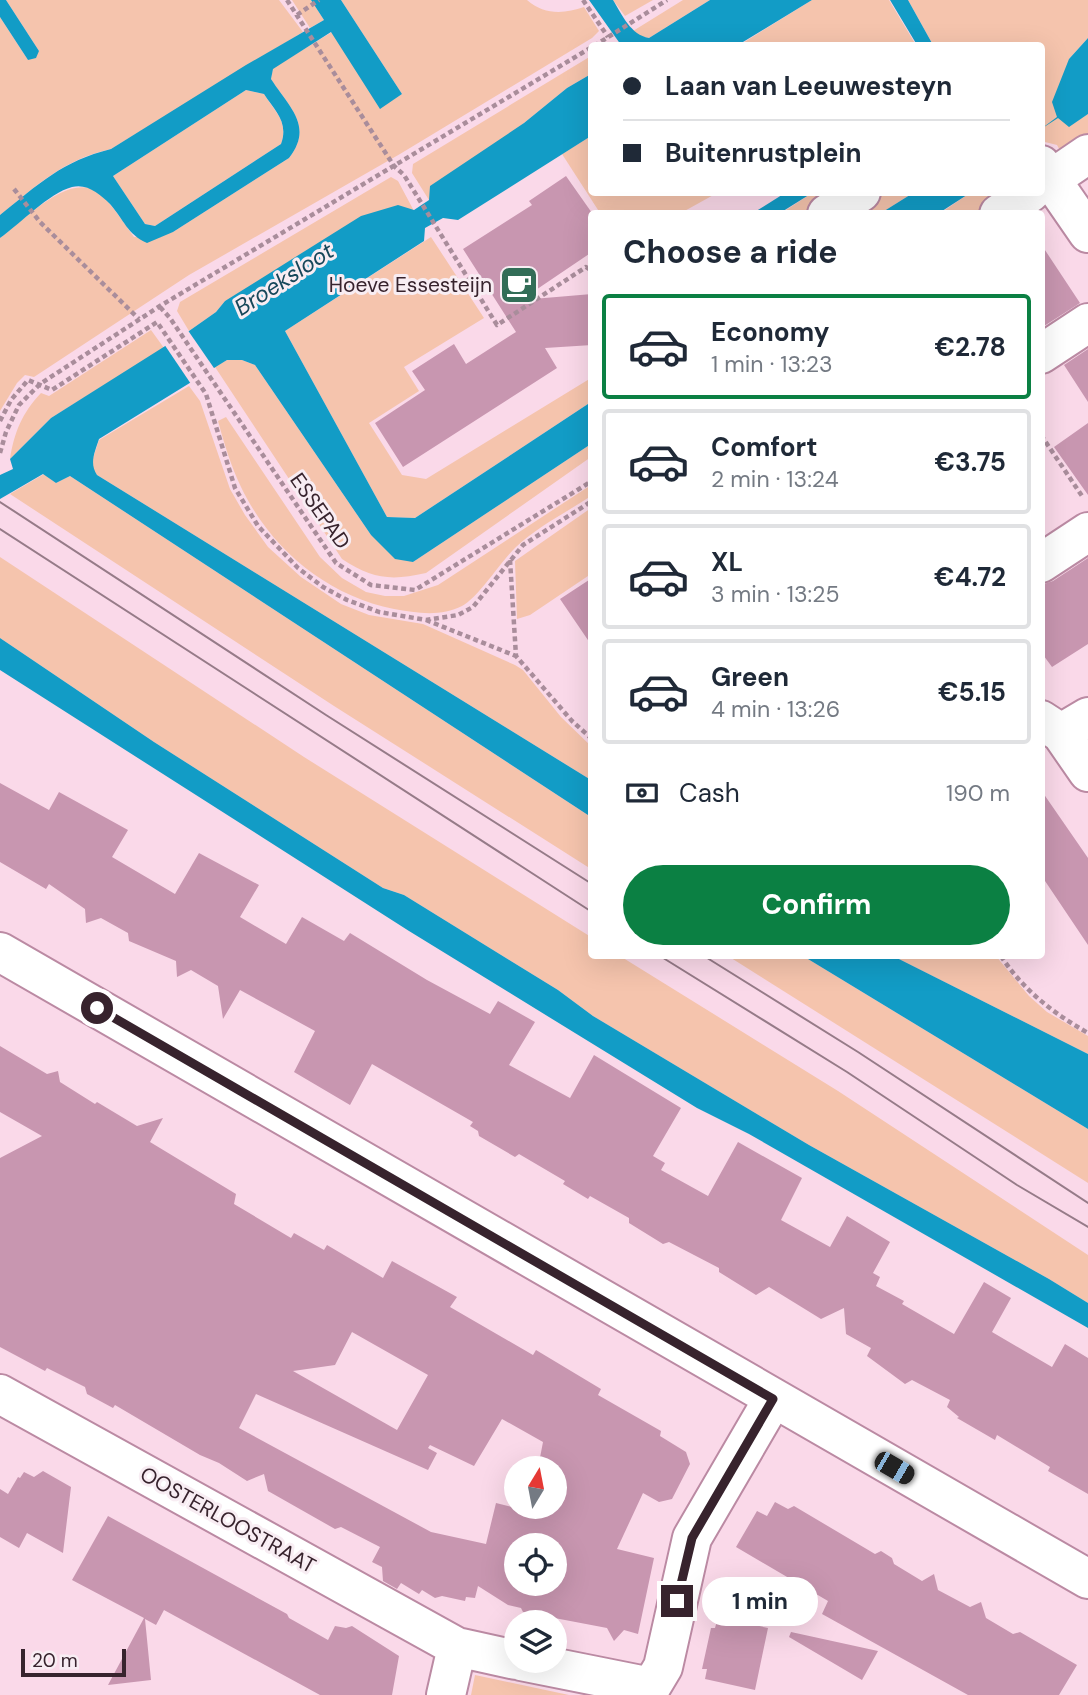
<!DOCTYPE html>
<meta charset="utf-8">
<style>
body{margin:0;font-family:"DM Sans",sans-serif;background:#f6f6f7;color:#1f2937;height:100vh;display:flex;flex-direction:column;font-size:26px;white-space:nowrap}
*{box-sizing:border-box;margin:0}
p{font-size:23px;color:#747a83}
.icon{flex:none;width:38px;height:38px;fill:none;stroke:currentColor;stroke-width:2;stroke-linecap:round;stroke-linejoin:round}
.map{position:relative;flex:1;overflow:hidden}
.panel{position:absolute;left:588px;top:210px;width:457px;height:749px;display:flex;flex-direction:column;background:#fff;border-radius:7px;box-shadow:0 7px 28px #0002}
.panel>*{flex:none}
.hud{position:absolute;left:588px;top:42px;width:457px;height:154px;border-radius:7px;box-shadow:0 7px 28px #0002;display:grid;align-content:center;height:154px;padding:0 35px;background:#fff}
.needle{width:46px;rotate:10deg}
.tools{position:absolute;left:504px;top:1456px;display:grid;gap:14px}
.tools a{display:grid;place-items:center;width:63px;height:63px;border-radius:50%;background:#fff;box-shadow:0 7px 28px #0002;font-size:35px}
.scale{position:absolute;left:21px;bottom:18px;width:105px;box-sizing:border-box;padding-left:7px;border:4px solid #37232d;border-top:0;font-size:19px;line-height:24px;white-space:nowrap;color:#37232d;-webkit-text-stroke:5px #f8edf3;paint-order:stroke}
.end{position:absolute;width:32px;height:32px;margin:-16px;border:9px solid #37232d;background:#fff;box-shadow:0 0 0 4px #fff}
.from{border-radius:50%}
.bubble{position:absolute;height:49px;border-radius:24px;background:#fff;box-shadow:0 7px 28px #0002;font-size:23px;font-weight:700;line-height:49px;text-align:center}
.car{position:absolute;width:21px;height:42px;margin:-21px -10px;border-radius:9px;box-shadow:0 0 5px 2px #0007;background:linear-gradient(#222 24%,#8ab4d8 0 40%,#222 0 76%,#8ab4d8 0 86%,#222 0)}
.hud b{display:flex;align-items:center;gap:24px;height:66px;font-size:26px}
.hud b+b{border-top:2px solid #e0e1e3}
.hud i{width:18px;height:18px;background:#1f2937}
ul{padding:0;list-style:none}
li{display:flex;align-items:center;gap:21px;height:105px;margin:0 14px 10px;padding:0 21px;border:4px solid #e0e1e3;border-radius:7px}
li div{flex:1}
li b{display:block;font-size:26px}
li em{font-style:normal;font-weight:700}
li.selected{border-color:#0b8043}
li>.icon{width:63px;height:63px;stroke-width:1.5}
h2{padding:0 35px;font-size:32px;line-height:84px}
.pay{display:flex;align-items:center;gap:18px;height:77px;padding:0 35px;font-size:26px}
.pay p{margin-inline-start:auto}
.primary-button{display:flex;gap:14px;margin-top:auto;padding:14px 35px}
.primary-button a{flex:1;height:80px;border-radius:42px;background:#0b8043;color:#fff;font-size:28px;font-weight:700;line-height:80px;text-align:center}
.map>svg:first-child{display:block}
.green{fill:#f5c4ad}
.water{fill:#129cc6;fill-rule:evenodd}
.pier{fill:#fad9e9}
.building{fill:#c896b0;fill-rule:evenodd}
.lines{fill:none;stroke-linecap:round;stroke-linejoin:round}
.minor-casing{stroke:#bb8aa3;stroke-width:42}
.path{stroke:#a98d9b;stroke-width:4.5;stroke-dasharray:5 3.5;stroke-linecap:butt}
.minor{stroke:#fff;stroke-width:38}
.tram{stroke:#967b88;stroke-width:2}
.route{stroke:#37232d;stroke-width:9}
.labels{text-anchor:middle;stroke-width:6;stroke-linejoin:round;paint-order:stroke}
.poi-label{font-size:21px;fill:#37232d;stroke:#f8edf3;text-anchor:end}
.street-label{font-size:21px;fill:#37232d;stroke:#f8edf3}
.water-label{font-size:23px;font-style:italic;fill:#16475a;stroke:#f8edf3}
</style>
<div class="map">
<svg width="1088" height="1695" viewBox="0 0 1088 1695">
<rect width="100%" height="100%" fill="#fad9e9"/>
<!-- green -->
<path class="green" d="M6 0H279L303 32 111 149C62 160 38 185 0 215V17L28 60 39 51Z
M292 0H311L324 20 310 28Z
M341 0H527C544 15 564 14 584 7L599 31 592 38 400 154 189 275 34 377 25 375 17 383 0 411V238C23 221 70 170 99 193 113 205 123 222 134 237L173 232 289 158C314 126 289 107 271 79L273 68 332 32 380 108 402 94Z
M613 0H653L625 16Z
M683 0H710L649 38 639 36 633 31Z
M812 0H889L916 45 738 46Z
M908 0H1088V38L1069 59V126L1088 114V139L1063 156 1057 145 1041 141V46L933 45Z
M591 56V74L567 88 429 200 412 173 413 164Z
M246 90 264 94C275 112 289 122 281 144L155 226 145 224 113 176Z
M591 136 592 192 717 193 681 213H600L562 154Z
M391 177 398 181 414 211 225 301 216 312 189 331 177 311 180 302Z
M812 193H846L813 213 780 214Z
M879 193H913L881 213 846 214Z
M970 193H1006L974 213 939 214Z
M431 237 484 318 404 367 419 391 369 423 402 475 426 479 591 378V402L415 518 387 517 285 331Z
M151 330 164 348 51 418 10 459C14 433 22 413 41 393L49 396Z
M227 360H242L255 365 371 535 413 562 591 444V457L426 573C391 581 372 579 342 559L215 367Z
M189 386 200 401 230 489 245 515 268 547 301 577 341 604 369 615 423 624 515 665 523 670 561 717 591 746V780L97 475 92 468 93 458 99 440Z
M226 417 320 557 342 578 366 592 385 596H404L438 585 591 485V496C567 512 537 527 516 547 500 562 480 596 462 606 441 617 416 613 394 609 326 595 271 549 241 487 231 466 224 443 218 421Z
M44 474 56 483 70 476 591 817V869L334 706 10 494Z
M591 508V574L530 615 517 619 515 561Z
M0 557 304 757 591 937 592 956H620L838 1091 1088 1255V1303L1049 1279 809 1145 593 1016 558 990 404 895 383 888 154 742 0 638Z
M728 956H803L1088 1129V1183Z
M893 956H996L1029 996 1047 1012 1088 1036V1054Z
M475 1675 569 1695H471Z"/>
<!-- water -->
<path class="water" d="M0 0H6L39 51 36 58 28 60 0 17Z
M311 0H341L402 94 380 109 331 32 273 69 271 79C289 107 314 126 289 158L173 232 147 243C127 234 124 220 110 204 100 194 87 183 72 187 49 193 20 224 0 238V215C39 184 62 161 111 149L246 65 324 20ZM246 90 264 94C275 111 289 122 281 144L155 226 145 224 113 176Z
M589 0H613C622 15 631 35 649 38L710 0H812L738 45H621Z
M890 0H908L933 45H917Z
M1088 38V114L1069 127 1058 118 1041 129 1057 117 1052 102 1069 59Z
M591 74V136L458 220 443 218 425 228 424 241 285 331 387 517 415 518 591 402V444L413 562 395 559 371 535 255 365 242 360H227L99 439C95 452 89 463 97 475L591 780V817L70 476 56 483 43 474 0 499V475L13 469 10 459 51 418 189 331 216 312 225 301 361 216 398 205 414 210 429 200 430 186 524 123 567 88Z
M785 193H812L780 213H753Z
M913 193V192L970 193 939 213H881Z
M0 638 154 742 383 888 404 895 558 990 593 1016 809 1145 1049 1279 1088 1303V1328L749 1134 697 1108 409 931 0 670Z
M803 956H893L1088 1054V1129Z"/>
<!-- pier -->
<path class="pier" d="M187 329 216 371 193 387 164 344Z"/>
<!-- building -->
<path class="building" d="M566 176 592 213V252L521 300 592 294V345L545 348 557 368 403 467 375 423 425 390 412 371 454 344 466 364 516 332 463 249 532 205 529 201Z
M1041 244 1080 303 1041 328Z
M1088 349V402L1064 365Z
M1088 423V495L1054 447Z
M1088 558V644L1052 667 1041 652V585L1053 581Z
M592 578V646L560 599Z
M0 783 49 810 59 792 128 830 112 857 175 894 199 853 259 885 240 917 286 944 302 917 344 941 350 933 427 980 490 1014 498 1001 535 1022 509 1065 570 1098 594 1055 681 1108 653 1156 665 1163 661 1170 708 1196 738 1142 802 1178 781 1220 830 1247 847 1216 890 1242 873 1273 880 1277 876 1286 904 1301 902 1304 954 1334 984 1282 1011 1298 992 1332 1052 1367 1065 1344 1088 1358V1494L1048 1471 1050 1467 997 1435 995 1440 957 1418 959 1417 947 1407 950 1400 912 1380 905 1384 867 1356 871 1348 846 1334 844 1308 821 1319 769 1287 756 1295 719 1272V1268L669 1242 663 1244 629 1223V1218L590 1196 588 1199 563 1184 565 1181 519 1154 515 1157 479 1136 478 1131 470 1126 473 1122 372 1064 350 1105 294 1072 315 1031 240 990 223 1019 218 986 191 970 177 977 176 961 129 941 128 933 101 918 86 923 85 909 49 884 46 889 0 862Z
M1041 790 1088 858V945L1041 875Z
M0 1046 47 1074 58 1071 60 1082 95 1104 97 1102 137 1126 163 1118 150 1142 236 1194 234 1204 291 1238 294 1233 324 1250 327 1245 383 1278 392 1261 457 1297 450 1307 533 1355 536 1350 601 1389 598 1395 661 1431 660 1436 686 1452 690 1464 672 1499 659 1502 643 1493 617 1549 654 1558 638 1634 624 1630 614 1641 607 1628 523 1612 521 1608 508 1605 478 1586 475 1598 466 1597 465 1601 442 1596 435 1598 422 1590 419 1594 401 1583 397 1589 383 1581 382 1567 372 1562 380 1547 341 1527 335 1529 268 1491 264 1474 247 1481 219 1463 200 1455 115 1405 113 1408 87 1394 85 1387 47 1368 45 1371 0 1347V1158L42 1136 0 1112ZM352 1332 428 1375 397 1430 293 1371 335 1365ZM256 1394 428 1470 437 1453 428 1448 430 1445 474 1466 502 1419 543 1442 538 1468H555V1507H529L528 1511 496 1503 486 1544 431 1532 239 1428ZM516 1545H555V1584H516Z
M43 1471 71 1487 63 1553 27 1533 19 1548 0 1537V1489L8 1494 18 1477 20 1478 24 1472 34 1477Z
M775 1502 788 1509 794 1506 875 1554 881 1551 892 1558 894 1564 922 1581 934 1574 938 1590 970 1607 981 1602 986 1618 1013 1634 1020 1632 1077 1665 1059 1695H968L822 1614 828 1601 736 1547 757 1511 767 1516Z
M108 1516 287 1614 289 1618 328 1640 335 1626 346 1628 352 1626 399 1656 392 1695H320L164 1610 156 1625 145 1619 151 1680 108 1685 144 1618 72 1580Z
M718 1617 768 1628 755 1690 705 1679 707 1669H702L711 1628H715Z
M791 1632 878 1651 862 1680 789 1637Z"/>
<g class="lines">
<defs>
<path id="minor" d="M1041 165 1088 233
M1041 186 1088 154
M827 214 861 192
M999 214 1031 192
M1041 354 1088 323
M1041 563 1088 532
M1041 720 1061 733 1088 772
M1061 733 1088 717
M0 952 1088 1579
M0 1394 457 1647
M521 1661 651 1687
M446 1695 457 1647 516 1660
M649 1695 651 1687 663 1667 692 1538 773 1399"/>
</defs>
<!-- minor casing -->
<use href="#minor" class="minor-casing"/>
<!-- path -->
<path class="path" d="M287 0 394 166 404 175 497 325 586 267 592 271
M583 0 608 37
M297 15 319 0
M594 46 667 0
M14 189 40 222 139 319
M160 307 170 318 336 563 371 585 415 590 592 481
M0 421 11 400 28 380 52 390 157 322 206 394 235 488 258 526 298 568 323 587 347 600 379 612 426 620 458 615 473 607 523 545 592 501
M1041 435 1082 496
M0 453 6 432 19 405 40 384 160 306 592 47
M510 560 516 656 572 721 592 739
M426 620 516 656
M1001 956C1023 990 1053 1013 1088 1033"/>
<!-- minor -->
<use href="#minor" class="minor"/>
<!-- tram -->
<path class="tram" d="M0 502 326 715 592 884
M0 529 592 912
M660 956 847 1072 1017 1185 1088 1227
M704 956 858 1052 1088 1203"/>
</g>
<g class="lines">
<!-- route -->
<path class="route" d="M97 1008 773 1399 692 1538 677 1601"/>
</g>
<!-- icons -->
<defs>
<symbol id="cafe-square" viewBox="-11 -11 22 22"><rect x="-9" y="-9" width="18" height="18" rx="4" fill="#326d57" stroke="#f8edf3"/><path d="M-5.5-4.5H6V0H3Q3 3.5 0 3.5H-2.5Q-5.5 3.5-5.5 0ZM3-3.2v2h1.7v-2ZM-6 4.5H4V6H-6Z" fill="#fff"/></symbol>
</defs>
<g fill-rule="evenodd">
<use href="#cafe-square" x="497" y="263" width="44" height="44"/>
</g>
<g class="labels">
<!-- poi labels -->
<g class="poi-label">
<text x="492" y="292">Hoeve Essesteijn</text>
</g>
<!-- street labels -->
<g class="street-label">
<text transform="translate(320 511) rotate(55)" y="7">ESSEPAD</text>
<text transform="translate(228 1520) rotate(29)" y="7">OOSTERLOOSTRAAT</text>
</g>
<!-- water labels -->
<g class="water-label">
<text transform="translate(284 279) rotate(-33)" y="8">Broeksloot</text>
</g>
</g>
</svg>
<div class="tools">
<a><svg class="needle" viewBox="-14 -14 28 28"><path d="M0-13l5 13h-10z" fill="#e53935"/><path d="M0 13l5-13h-10z" fill="#747a83"/></svg></a>
<a><svg class="icon" aria-label="locate" viewBox="0 0 24 24"><circle cx="12" cy="12" r="6"/><path d="M12 2v4M12 18v4M2 12h4M18 12h4"/></svg></a>
<a><svg class="icon" aria-label="layers" viewBox="0 0 24 24"><path d="M12 4l9 5-9 5-9-5zM3 14l9 5 9-5"/></svg></a>
</div>
<div class="scale">20 m</div>
<i class="end from" style="left:97px;top:1008px"></i>
<i class="end" style="left:677px;top:1601px"></i>
<div class="bubble" style="left:702px;top:1577px;width:116px">1 min</div>
<i class="car" style="left:894px;top:1468px;rotate:120deg"></i>
<div class="hud">
<b><i class="from"></i>Laan van Leeuwesteyn</b>
<b><i></i>Buitenrustplein</b>
</div>
<section class="panel">
<h2>Choose a ride</h2>
<ul>
<li class="selected"><svg class="icon" aria-label="car" viewBox="0 0 24 24"><path d="M5 17H2v-5l4-1 3-4h7l3 4 3 1v5h-3M9 17h6M6 11h13"/><circle cx="7" cy="17" r="2"/><circle cx="17" cy="17" r="2"/></svg><div><b>Economy</b><p>1 min · 13:23</p></div><em>€2.78</em></li>
<li><svg class="icon" aria-label="car" viewBox="0 0 24 24"><path d="M5 17H2v-5l4-1 3-4h7l3 4 3 1v5h-3M9 17h6M6 11h13"/><circle cx="7" cy="17" r="2"/><circle cx="17" cy="17" r="2"/></svg><div><b>Comfort</b><p>2 min · 13:24</p></div><em>€3.75</em></li>
<li><svg class="icon" aria-label="car" viewBox="0 0 24 24"><path d="M5 17H2v-5l4-1 3-4h7l3 4 3 1v5h-3M9 17h6M6 11h13"/><circle cx="7" cy="17" r="2"/><circle cx="17" cy="17" r="2"/></svg><div><b>XL</b><p>3 min · 13:25</p></div><em>€4.72</em></li>
<li><svg class="icon" aria-label="car" viewBox="0 0 24 24"><path d="M5 17H2v-5l4-1 3-4h7l3 4 3 1v5h-3M9 17h6M6 11h13"/><circle cx="7" cy="17" r="2"/><circle cx="17" cy="17" r="2"/></svg><div><b>Green</b><p>4 min · 13:26</p></div><em>€5.15</em></li>
</ul>
<div class="pay"><svg class="icon" aria-label="cash" viewBox="0 0 24 24"><path d="M3 7h18v10H3z"/><circle cx="12" cy="12" r="2"/></svg>Cash<p>190 m</p></div>
<div class="primary-button"><a>Confirm</a></div>
</section>
</div>
